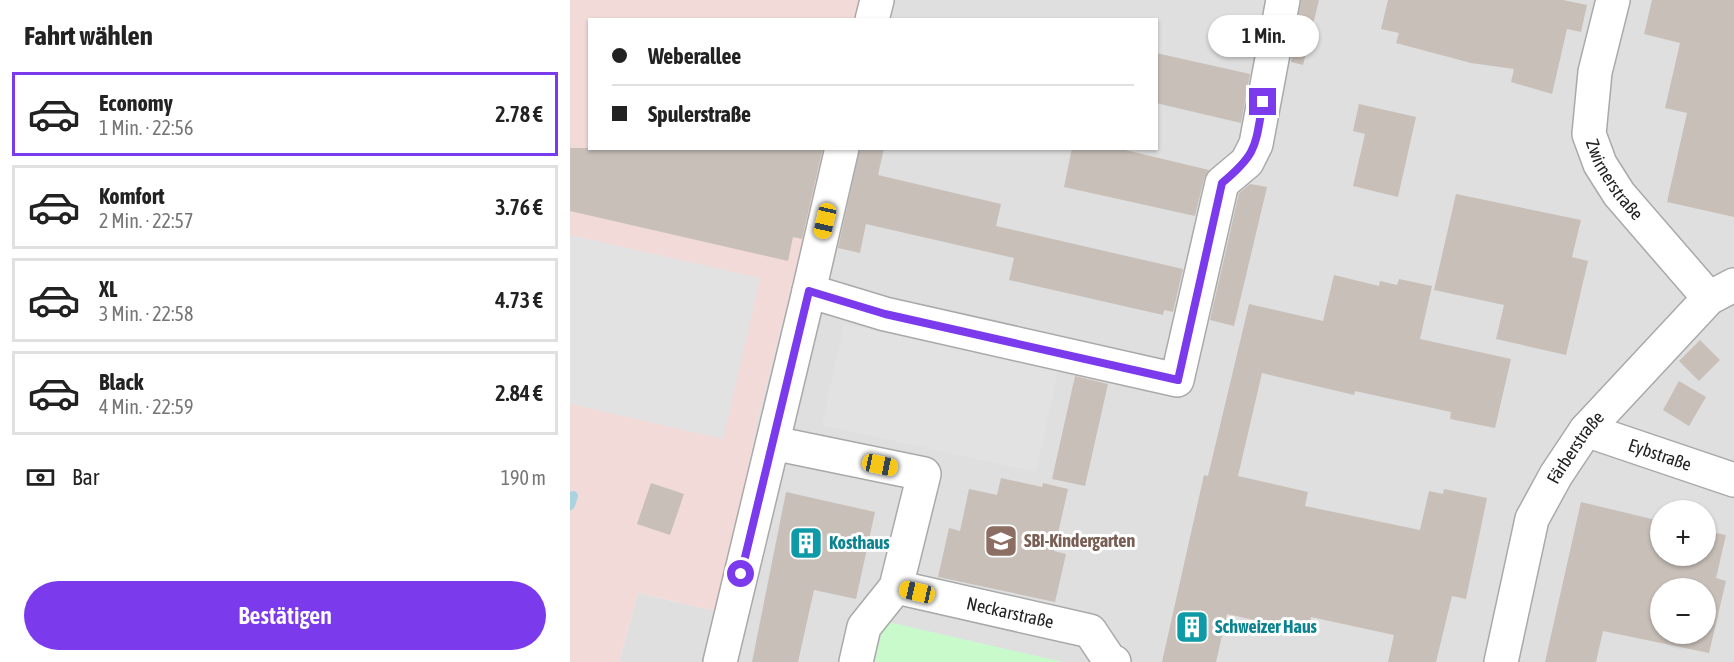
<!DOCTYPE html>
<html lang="de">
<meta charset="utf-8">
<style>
body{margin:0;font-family:"Asap Condensed",sans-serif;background:#f6f6f6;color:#222;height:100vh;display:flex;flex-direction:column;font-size:22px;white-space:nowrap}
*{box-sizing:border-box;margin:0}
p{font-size:20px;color:#767676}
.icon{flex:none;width:33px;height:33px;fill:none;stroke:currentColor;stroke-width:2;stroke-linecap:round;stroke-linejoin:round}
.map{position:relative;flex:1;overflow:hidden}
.drawer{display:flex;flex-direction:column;background:#fff;width:570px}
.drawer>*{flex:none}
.top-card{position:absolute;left:18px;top:18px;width:570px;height:132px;border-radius:0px;box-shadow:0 2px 4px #0004;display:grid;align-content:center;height:132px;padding:0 24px;background:#fff}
.fabs{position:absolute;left:1080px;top:500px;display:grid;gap:12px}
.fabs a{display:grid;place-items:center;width:66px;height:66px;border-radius:50%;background:#fff;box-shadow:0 2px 4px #0004;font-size:30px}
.end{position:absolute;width:27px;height:27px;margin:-14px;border:8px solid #7c3aed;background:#fff;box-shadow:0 0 0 3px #fff}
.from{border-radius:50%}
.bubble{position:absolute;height:42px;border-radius:21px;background:#fff;box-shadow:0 2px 4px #0004;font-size:20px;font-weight:600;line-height:42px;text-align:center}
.car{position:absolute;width:18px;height:36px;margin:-18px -9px;border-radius:8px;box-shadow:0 0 4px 2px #0007;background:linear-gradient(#f5c518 24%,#345 0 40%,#f5c518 0 76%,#345 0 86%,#f5c518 0)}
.top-card b{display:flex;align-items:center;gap:21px;height:57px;font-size:22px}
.top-card b+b{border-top:2px solid #e0e0e0}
.top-card i{width:15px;height:15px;background:#222}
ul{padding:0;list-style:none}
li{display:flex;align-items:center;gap:18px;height:84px;margin:0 12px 9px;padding:0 12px;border:3px solid #e0e0e0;border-radius:0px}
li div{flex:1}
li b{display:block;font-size:22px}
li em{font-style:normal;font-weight:600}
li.selected{border-color:#7c3aed}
li>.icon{width:54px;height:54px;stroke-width:1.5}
h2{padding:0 24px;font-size:27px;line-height:72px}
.pay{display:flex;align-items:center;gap:15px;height:66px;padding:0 24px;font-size:22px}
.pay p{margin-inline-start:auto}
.primary-button{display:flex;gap:12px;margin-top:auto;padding:12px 24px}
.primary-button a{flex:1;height:69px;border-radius:36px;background:#7c3aed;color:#fff;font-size:24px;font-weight:600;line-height:69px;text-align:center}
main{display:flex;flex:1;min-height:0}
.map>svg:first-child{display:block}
.residential{fill:#e0dfdf;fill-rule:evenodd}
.commercial{fill:#f2dad9}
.park{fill:#c8facc}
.parking{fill:#e2e2e2}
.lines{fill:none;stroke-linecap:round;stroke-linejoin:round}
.stream{stroke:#aad3df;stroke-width:10}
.building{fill:#c7bfb8;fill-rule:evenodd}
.minor-casing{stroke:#a9a9a9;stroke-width:36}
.minor{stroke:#fff;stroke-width:33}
.route{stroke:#7c3aed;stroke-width:8}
.labels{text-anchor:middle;stroke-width:6;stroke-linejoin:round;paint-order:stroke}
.street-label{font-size:18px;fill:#222;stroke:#fff}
.education-label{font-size:18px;font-weight:bold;fill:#785e54;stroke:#fff;text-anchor:start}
.culture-label{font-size:18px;font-weight:bold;fill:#0d838f;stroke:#fff;text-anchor:start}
</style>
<main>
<section class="drawer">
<h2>Fahrt wählen</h2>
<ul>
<li class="selected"><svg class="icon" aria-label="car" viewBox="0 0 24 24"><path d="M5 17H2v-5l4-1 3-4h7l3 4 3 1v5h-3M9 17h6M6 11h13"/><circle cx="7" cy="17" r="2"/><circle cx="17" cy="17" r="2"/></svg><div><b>Economy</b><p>1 Min. · 22:56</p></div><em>2.78 €</em></li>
<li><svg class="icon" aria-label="car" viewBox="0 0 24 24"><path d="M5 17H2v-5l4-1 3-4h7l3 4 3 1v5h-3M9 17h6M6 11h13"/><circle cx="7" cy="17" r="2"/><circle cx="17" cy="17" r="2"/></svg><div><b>Komfort</b><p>2 Min. · 22:57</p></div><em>3.76 €</em></li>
<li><svg class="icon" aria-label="car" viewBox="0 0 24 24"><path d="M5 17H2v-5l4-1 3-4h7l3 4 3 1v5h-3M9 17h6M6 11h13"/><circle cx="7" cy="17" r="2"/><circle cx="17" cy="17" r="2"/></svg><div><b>XL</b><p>3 Min. · 22:58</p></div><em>4.73 €</em></li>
<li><svg class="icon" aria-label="car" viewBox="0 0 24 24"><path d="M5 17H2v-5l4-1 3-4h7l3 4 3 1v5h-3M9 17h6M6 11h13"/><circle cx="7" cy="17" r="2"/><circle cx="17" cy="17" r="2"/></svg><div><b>Black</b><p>4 Min. · 22:59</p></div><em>2.84 €</em></li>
</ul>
<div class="pay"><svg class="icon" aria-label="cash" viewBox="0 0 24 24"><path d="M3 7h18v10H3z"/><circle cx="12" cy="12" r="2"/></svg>Bar<p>190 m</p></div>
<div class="primary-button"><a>Bestätigen</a></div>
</section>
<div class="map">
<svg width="1164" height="662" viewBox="0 0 1164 662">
<rect width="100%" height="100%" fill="#f2efe9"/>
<!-- residential -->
<path class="residential" d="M295 0H1164V662H49L68 593 150 612 188 418 257 149 586 148V20L290 19ZM1090 510H1136V555H1090ZM1090 588H1136V633H1090Z"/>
<!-- commercial -->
<path class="commercial" d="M0 0H295L290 19 20 20V148L257 149 188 418 150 612 68 593 49 662H0Z"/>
<!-- park -->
<path class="park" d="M314 621 493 662H305Z"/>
<!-- parking -->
<path class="parking" d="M0 235 190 278 153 439 0 404Z
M274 324 488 371 466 472 252 425Z"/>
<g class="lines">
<!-- stream -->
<path class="stream" d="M0 505 3 496"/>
</g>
<!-- building -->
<path class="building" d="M731 0H749L733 65 721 62Z
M818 0H993L1017 5 1011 32 997 29 982 94 941 82 944 69 901 63 826 43 829 33 811 29Z
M1082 0H1164V217L1097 202 1117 113 1095 108 1110 43 1074 34Z
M586 53 680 74 671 123 586 103Z
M789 104 846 117 828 197 783 186 795 134 783 131Z
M0 148H253L232 239 223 237 218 261 0 211Z
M290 148H314L308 175 431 204 426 226 613 269 603 312 594 310 593 315 439 280 444 258 296 224 290 253 268 248Z
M502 148H547L639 170 634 179 625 216 494 187Z
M680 184 697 187 664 326 640 320 669 193Z
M886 194 1011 220 1002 257 1018 261 996 355 926 339 934 305 864 290Z
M764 275 809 286 810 281 827 285 829 279 862 286 850 339 941 359 925 428 880 419 881 412 858 407 785 391 784 395 692 373 668 476 738 492 735 506 850 530 859 491 873 494 874 489 917 498 896 599 882 596 866 662H818L824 635 741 617 738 632 657 614 646 662H592L634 475 638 476 679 304 753 321Z
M1130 340 1150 360 1129 381 1109 361Z
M505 376 538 384 515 486 482 479Z
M1109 381 1136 397 1119 426 1093 410Z
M431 478 472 487 473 483 498 489 484 551 496 554 485 602 368 577 379 528 390 531 399 489 427 495Z
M81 483 114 494 100 535 67 524Z
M216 492 305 512 286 599 244 590 228 662H182Z
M1011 502 1090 521V555H1136V531L1156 535 1146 578 1156 581 1139 653 1033 631 1026 662H975ZM1090 588H1136V633H1090Z"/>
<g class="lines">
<defs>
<g id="minor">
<path id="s1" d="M1043 0 1025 72 1019 134 1030 164 1049 194 1139 298"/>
<path d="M302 20 307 0"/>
<path d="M239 291 272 148"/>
<path id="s2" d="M1016 430 1164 480"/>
<path d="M203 443 354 474 326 587 294 627 286 662"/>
<path id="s3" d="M326 587 520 631 540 661 544 662"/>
<path d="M150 662 239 291 315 314 607 380 652 183 677 162 686 144 713 0"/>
<path id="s4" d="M931 662 962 519 986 475 1016 430 1139 298 1164 285"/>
</g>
</defs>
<!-- minor casing -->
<use href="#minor" class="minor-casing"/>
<!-- minor -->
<use href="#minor" class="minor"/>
</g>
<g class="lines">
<!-- route -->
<path class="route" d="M171 574 239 291 315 314 608 380 652 183C688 153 685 146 693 102"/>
</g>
<!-- icons -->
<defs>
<symbol id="school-square" viewBox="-11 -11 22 22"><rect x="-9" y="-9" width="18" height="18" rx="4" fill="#8d6e63" stroke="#fff"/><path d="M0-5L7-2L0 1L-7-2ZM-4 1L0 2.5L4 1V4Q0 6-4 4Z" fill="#fff"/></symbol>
<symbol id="building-square" viewBox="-11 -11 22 22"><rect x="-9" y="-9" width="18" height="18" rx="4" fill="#0f9aa8" stroke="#fff"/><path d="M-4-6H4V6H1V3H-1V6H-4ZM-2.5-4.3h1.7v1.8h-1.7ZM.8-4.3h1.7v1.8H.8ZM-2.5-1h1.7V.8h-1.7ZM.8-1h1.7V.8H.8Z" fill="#fff"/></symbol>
</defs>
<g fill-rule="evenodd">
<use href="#school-square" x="412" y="522" width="38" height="38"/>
<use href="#building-square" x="217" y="524" width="38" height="38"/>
<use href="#building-square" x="603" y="608" width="38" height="38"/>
</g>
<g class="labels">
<!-- street labels -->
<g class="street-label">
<text dy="6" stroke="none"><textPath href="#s1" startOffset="189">Zwirnerstraße</textPath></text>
<text dy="6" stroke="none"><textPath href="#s4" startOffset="230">Färberstraße</textPath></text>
<text dy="6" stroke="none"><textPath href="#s2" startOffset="78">Eybstraße</textPath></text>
<text dy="6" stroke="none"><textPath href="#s3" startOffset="117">Neckarstraße</textPath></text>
</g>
<!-- education labels -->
<g class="education-label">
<text x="454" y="547">SBI-Kindergarten</text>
</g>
<!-- culture labels -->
<g class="culture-label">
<text x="259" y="549">Kosthaus</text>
<text x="645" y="633">Schweizer Haus</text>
</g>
</g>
</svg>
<div class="fabs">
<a>+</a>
<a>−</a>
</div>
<i class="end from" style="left:171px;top:574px"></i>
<i class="end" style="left:693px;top:102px"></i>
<div class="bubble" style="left:638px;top:15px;width:111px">1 Min.</div>
<i class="car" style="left:255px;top:221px;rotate:193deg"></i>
<i class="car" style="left:310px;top:465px;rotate:102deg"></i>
<i class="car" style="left:347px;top:592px;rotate:283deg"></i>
<div class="top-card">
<b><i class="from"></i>Weberallee</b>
<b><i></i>Spulerstraße</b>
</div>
</div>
</main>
